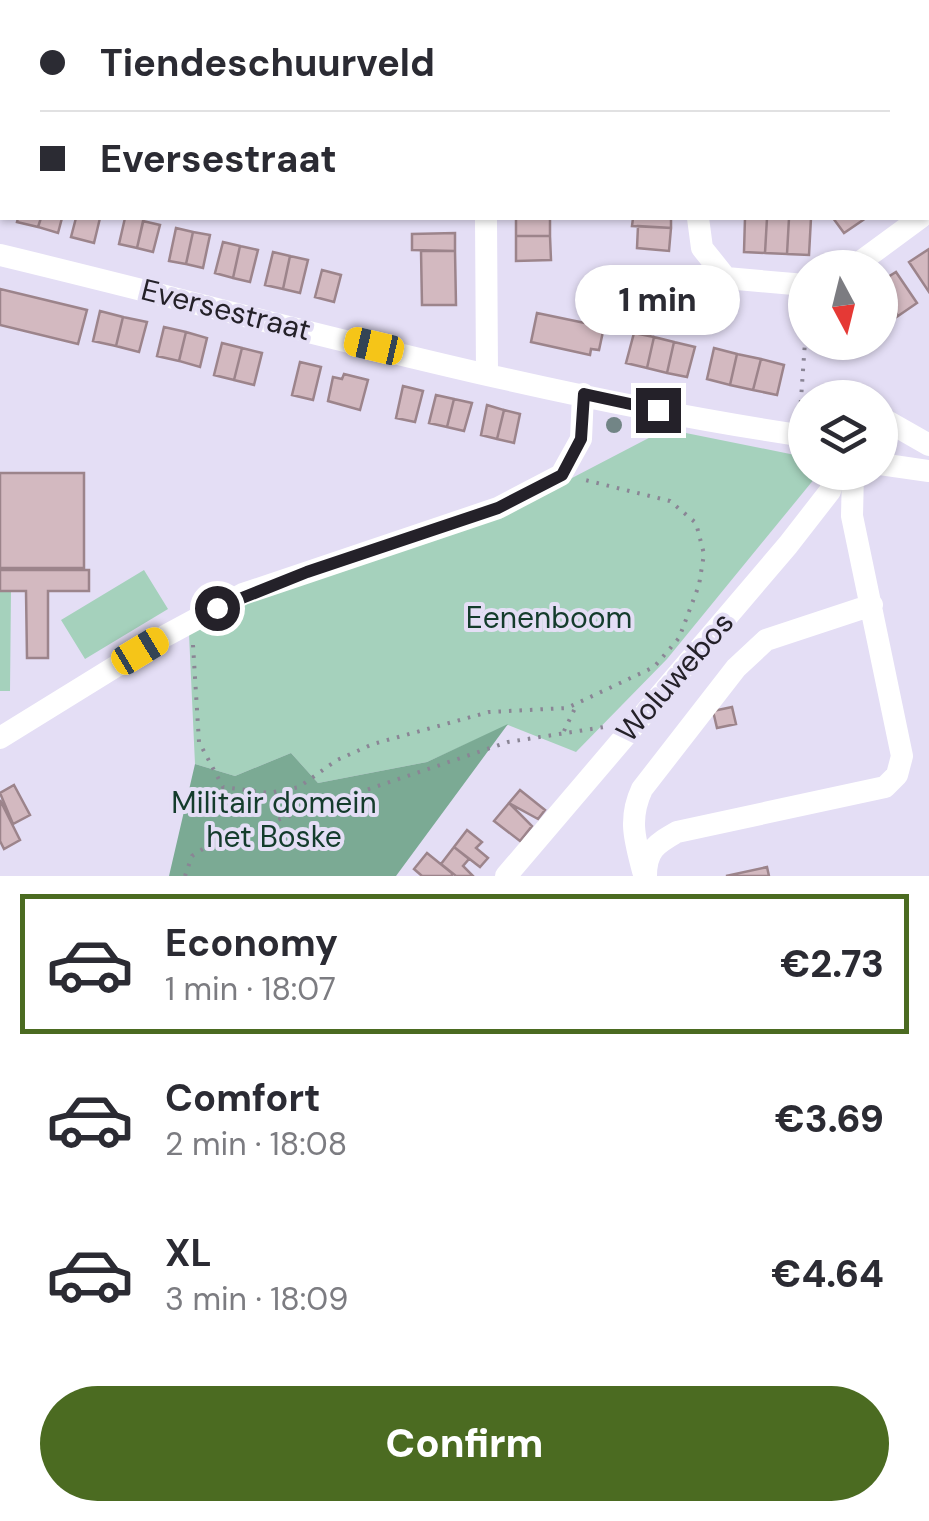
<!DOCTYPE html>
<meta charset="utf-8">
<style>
body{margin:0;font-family:"DM Sans",sans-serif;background:#f7f7f7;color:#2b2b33;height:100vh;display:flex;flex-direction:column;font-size:38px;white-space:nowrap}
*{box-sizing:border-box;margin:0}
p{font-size:32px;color:#7c7c81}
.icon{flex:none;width:55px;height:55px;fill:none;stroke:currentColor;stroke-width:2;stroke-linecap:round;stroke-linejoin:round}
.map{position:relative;height:876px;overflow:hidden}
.sheet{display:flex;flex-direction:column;background:#fff;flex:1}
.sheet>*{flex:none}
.top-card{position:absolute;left:0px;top:0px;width:930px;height:220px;box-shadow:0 2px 8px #0004;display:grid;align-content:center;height:220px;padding:0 40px;background:#fff}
.needle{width:65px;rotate:173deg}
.controls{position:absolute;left:788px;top:250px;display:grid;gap:20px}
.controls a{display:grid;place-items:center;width:110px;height:110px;border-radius:50%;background:#fff;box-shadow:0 2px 8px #0004;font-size:50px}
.end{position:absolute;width:45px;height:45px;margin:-22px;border:12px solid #242129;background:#fff;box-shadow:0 0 0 5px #fff}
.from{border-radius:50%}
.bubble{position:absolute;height:70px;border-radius:35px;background:#fff;box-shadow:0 2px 8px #0004;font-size:32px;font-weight:800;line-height:70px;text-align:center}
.car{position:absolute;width:30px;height:60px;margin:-30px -15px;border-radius:12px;box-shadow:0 0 8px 2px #0007;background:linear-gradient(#f5c518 24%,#345 0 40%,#f5c518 0 76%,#345 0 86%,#f5c518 0)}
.top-card b{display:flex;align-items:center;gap:35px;height:95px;font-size:38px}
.top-card b+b{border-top:2px solid #e1e1e2}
.top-card i{width:25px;height:25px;background:#2b2b33}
ul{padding:18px 0 0;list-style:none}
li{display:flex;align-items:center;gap:30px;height:140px;margin:0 20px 15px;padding:0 20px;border:5px solid transparent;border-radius:0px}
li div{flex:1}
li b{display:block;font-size:38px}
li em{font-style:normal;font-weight:800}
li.active{border-color:#4b6b21}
li>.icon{width:90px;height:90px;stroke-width:1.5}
.action{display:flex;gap:20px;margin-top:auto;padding:20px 40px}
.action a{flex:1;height:115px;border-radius:60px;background:#4b6b21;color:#fff;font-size:40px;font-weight:800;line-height:115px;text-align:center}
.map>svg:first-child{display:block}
.green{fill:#a5d1bc}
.forest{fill:#7baa94}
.building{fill:#d3b9c0;stroke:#9c848b;stroke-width:2.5}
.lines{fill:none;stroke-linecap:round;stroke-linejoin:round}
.path{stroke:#8a8595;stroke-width:4;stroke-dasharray:2.5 8;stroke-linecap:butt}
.minor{stroke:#fff;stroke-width:22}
.tree{fill:#728586}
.route{stroke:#242129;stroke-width:12}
.labels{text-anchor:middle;stroke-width:8;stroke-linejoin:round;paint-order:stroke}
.street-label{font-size:30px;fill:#242129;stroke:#e4def5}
.park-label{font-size:30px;fill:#143c2c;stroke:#e4def5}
</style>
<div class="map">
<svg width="929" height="876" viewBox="0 0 929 876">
<rect width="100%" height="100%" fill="#e4def5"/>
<!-- green -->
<path class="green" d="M666 429 805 457V472L816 473 815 478 667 659 576 752 508 725 427 762 318 783 291 753 235 776 195 764 189 634 245 602 501 515Z
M144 570 168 609 85 659 61 620Z
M0 591H11L10 691H0Z"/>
<!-- forest -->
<path class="forest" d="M508 724 396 876H169L195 764 235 776 291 753 318 783 427 762Z"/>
<!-- building -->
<path class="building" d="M18 218H41L38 227 17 222Z
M41 218H62L58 233 38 227Z
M76 218H100L94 243 71 237Z
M125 218H144L137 248 119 244Z
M516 218H550V236H516Z
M633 218H671V228L632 226Z
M745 218H767L765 253 744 252Z
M767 218H789L787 254 765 253Z
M789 218H811L809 255 787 254Z
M833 218H861L863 220 844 233Z
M143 221 160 225 153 252 137 248Z
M638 226 671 228 669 251 637 248Z
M176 228 193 232 186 264 169 261Z
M193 232 210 235 203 268 186 264Z
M455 233V251L412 250V234Z
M516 236H550L551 260 516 261Z
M223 242 240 246 233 278 215 273Z
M240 246 258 250 250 282 233 278Z
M929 249V292L909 262Z
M421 251H455L456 305H422Z
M273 252 290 256 283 289 265 285Z
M290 256 308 260 300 293 283 289Z
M645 269 677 271 690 290 677 301 644 298Z
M322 270 341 275 334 302 315 297Z
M896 272 917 303 898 316 880 289V282Z
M0 289 87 310 78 344 0 325Z
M880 289 898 316 880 328Z
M100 311 123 317 116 346 93 341Z
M537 313 604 327 599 350 591 349 590 355 531 342Z
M123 317 147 322 139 352 116 346Z
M164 327 186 332 179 361 157 356Z
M186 332 207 338 200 367 179 361Z
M634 333 654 337 647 368 626 363Z
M654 337 674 342 667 373 647 368Z
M674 342 695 347 687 377 667 373Z
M828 342H857L838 356Z
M222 343 242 348 234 380 214 375Z
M242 348 262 353 254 385 234 380Z
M714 348 737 354 730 385 707 379Z
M737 354 761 359 753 390 730 385Z
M761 359 784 365 777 395 753 390Z
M300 362 321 367 313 400 292 395Z
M344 374 368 380 360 410 328 401 333 377 342 379Z
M403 386 423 391 415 422 396 418Z
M436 395 454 399 447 427 429 423Z
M454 399 472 403 464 431 447 427Z
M487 405 504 410 497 439 481 435Z
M504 410 520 414 514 443 497 439Z
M0 473H84V568H0Z
M0 570H89V591H48V658H27L26 591H0Z
M732 707 736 724 717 728 713 711Z
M14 785 30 815 13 824 0 793Z
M520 790 545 810 538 819 509 803Z
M0 800 20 840 4 849 0 841Z
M509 803 532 826 520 841 494 821Z
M467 830 482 842 476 848 488 858 480 867 454 847Z
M454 847 469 859 463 866 473 876H456L441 864Z
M427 853 453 874 451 876H422L414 869Z
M767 867 769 876H726Z"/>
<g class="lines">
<!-- path -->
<path class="path" d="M828 0 830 2
M679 2 686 0
M865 398 875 396
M800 413 805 342
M193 645 199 742 223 787 269 793 299 787 337 760 373 744 489 712 567 708 654 667 679 638 699 585 704 554 696 523 670 501 581 479
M564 731 577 704
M185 876 192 856 215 841 508 742 604 727"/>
<!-- minor -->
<path class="minor" d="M484 0V2
M884 2 887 0
M486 218 487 373
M698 218 702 248 726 278 805 285
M0 255C266 319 533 396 805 436
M852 268 920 218
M880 417 929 445
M880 464 929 471
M0 738 165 636 243 594 498 508 561 475 581 439 583 394
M643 871C635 840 628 819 642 789L736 668 766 640 872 605
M506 876 788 545 830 491 835 472
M646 876C646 850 656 844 677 832L885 787 897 775 902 756 852 516 853 472"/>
</g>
<!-- trees -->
<circle class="tree" cx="614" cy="425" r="8"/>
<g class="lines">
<!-- route -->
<path class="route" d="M217 608 307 572 498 508 562 475 581 439 584 394 658 410"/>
</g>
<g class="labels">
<!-- street labels -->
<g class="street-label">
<text transform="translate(226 310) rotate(14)" y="10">Eversestraat</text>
<text transform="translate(675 677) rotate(-49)" y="10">Woluwebos</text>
</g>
<!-- park labels -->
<g class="park-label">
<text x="549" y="628">Eenenboom</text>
<text x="274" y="813">Militair domein<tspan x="274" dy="34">het Boske</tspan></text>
</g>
</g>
</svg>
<div class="controls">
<a><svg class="needle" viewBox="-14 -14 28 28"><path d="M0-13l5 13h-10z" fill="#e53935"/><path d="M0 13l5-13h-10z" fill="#7c7c81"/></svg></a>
<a><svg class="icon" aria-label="layers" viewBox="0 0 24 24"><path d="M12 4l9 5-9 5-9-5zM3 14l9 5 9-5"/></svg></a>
</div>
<i class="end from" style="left:217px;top:608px"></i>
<i class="end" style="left:658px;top:410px"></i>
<div class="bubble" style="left:575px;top:265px;width:165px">1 min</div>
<i class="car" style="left:374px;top:346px;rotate:283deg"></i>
<i class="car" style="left:140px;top:651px;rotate:59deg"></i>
<div class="top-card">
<b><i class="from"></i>Tiendeschuurveld</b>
<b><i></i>Eversestraat</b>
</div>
</div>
<section class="sheet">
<ul>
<li class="active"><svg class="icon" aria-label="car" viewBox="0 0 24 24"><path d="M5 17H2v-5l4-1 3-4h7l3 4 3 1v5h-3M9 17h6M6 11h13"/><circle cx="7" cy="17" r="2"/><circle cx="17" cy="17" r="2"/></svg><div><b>Economy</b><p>1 min · 18:07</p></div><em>€2.73</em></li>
<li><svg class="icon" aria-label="car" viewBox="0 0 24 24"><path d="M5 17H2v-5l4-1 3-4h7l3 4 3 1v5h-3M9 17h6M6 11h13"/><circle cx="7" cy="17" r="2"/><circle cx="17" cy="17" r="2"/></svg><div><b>Comfort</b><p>2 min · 18:08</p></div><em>€3.69</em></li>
<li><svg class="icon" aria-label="car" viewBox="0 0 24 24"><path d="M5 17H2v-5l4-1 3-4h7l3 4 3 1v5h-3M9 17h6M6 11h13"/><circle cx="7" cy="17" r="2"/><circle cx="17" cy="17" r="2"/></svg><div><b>XL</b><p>3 min · 18:09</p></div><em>€4.64</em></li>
</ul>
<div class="action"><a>Confirm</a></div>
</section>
